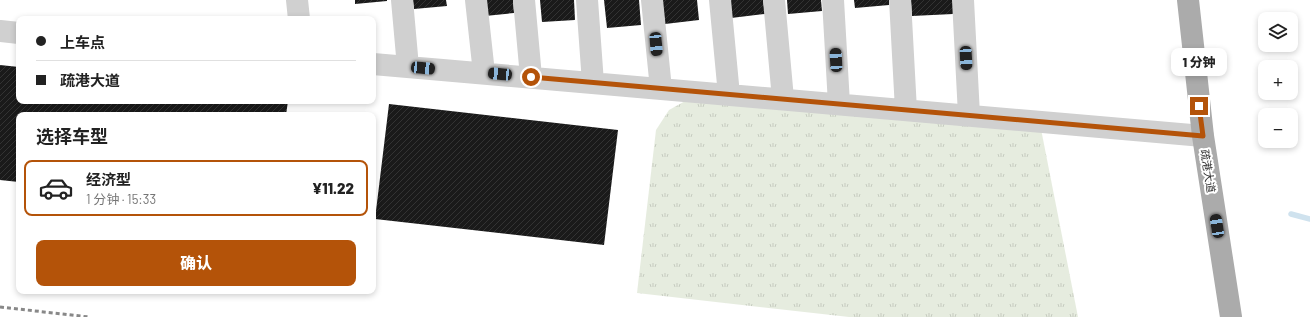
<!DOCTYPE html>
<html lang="zh">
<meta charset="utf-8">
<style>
body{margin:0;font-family:Barlow,"Noto Sans SC",sans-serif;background:#f6f6f6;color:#222;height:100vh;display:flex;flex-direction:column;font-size:15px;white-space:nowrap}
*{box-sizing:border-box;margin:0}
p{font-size:13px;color:#767676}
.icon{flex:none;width:22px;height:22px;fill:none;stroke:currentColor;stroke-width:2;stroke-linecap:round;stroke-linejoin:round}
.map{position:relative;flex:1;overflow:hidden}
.sheet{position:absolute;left:16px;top:112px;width:360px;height:182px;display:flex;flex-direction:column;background:#fff;border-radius:8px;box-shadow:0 2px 6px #0003}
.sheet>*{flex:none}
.hud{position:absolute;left:16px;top:16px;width:360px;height:88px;border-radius:8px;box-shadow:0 2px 6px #0003;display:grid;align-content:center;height:88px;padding:0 20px;background:#fff}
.buttons{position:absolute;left:1258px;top:12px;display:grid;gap:8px}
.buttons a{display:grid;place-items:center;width:40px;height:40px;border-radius:8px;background:#fff;box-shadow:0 2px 6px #0003;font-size:20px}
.end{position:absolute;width:18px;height:18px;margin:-9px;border:5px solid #b45309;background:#fff;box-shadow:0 0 0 2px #fff}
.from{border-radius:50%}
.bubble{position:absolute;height:28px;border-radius:8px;background:#fff;box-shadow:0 2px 6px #0003;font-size:13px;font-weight:800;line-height:28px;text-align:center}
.car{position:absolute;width:12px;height:24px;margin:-12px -6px;border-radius:5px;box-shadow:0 0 3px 1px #0007;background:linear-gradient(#222 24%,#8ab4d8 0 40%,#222 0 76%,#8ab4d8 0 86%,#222 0)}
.hud b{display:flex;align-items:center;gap:14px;height:38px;font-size:15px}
.hud b+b{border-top:1px solid #e0e0e0}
.hud i{width:10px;height:10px;background:#222}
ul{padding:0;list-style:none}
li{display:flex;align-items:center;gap:12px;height:56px;margin:0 8px 6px;padding:0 12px;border:2px solid transparent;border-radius:8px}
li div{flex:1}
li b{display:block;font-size:15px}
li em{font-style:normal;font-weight:800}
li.on{border-color:#b45309}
li>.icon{width:36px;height:36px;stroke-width:1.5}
h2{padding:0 20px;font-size:18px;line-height:48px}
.action{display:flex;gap:8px;margin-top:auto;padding:8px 20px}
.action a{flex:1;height:46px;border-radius:8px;background:#b45309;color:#fff;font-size:16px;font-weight:800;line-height:46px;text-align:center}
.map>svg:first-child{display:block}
.grass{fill:url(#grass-tufts)}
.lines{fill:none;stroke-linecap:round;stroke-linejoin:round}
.stream{stroke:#cfe2ee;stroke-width:5.5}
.building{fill:url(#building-hatch)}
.minor{stroke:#d0d0d0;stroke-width:22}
.major{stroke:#ababab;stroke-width:22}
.rail{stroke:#888;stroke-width:3;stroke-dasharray:4 3;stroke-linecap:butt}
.route{stroke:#b45309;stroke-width:5}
.labels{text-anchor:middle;stroke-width:4;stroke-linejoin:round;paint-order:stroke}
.street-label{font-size:11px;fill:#333;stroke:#fff}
</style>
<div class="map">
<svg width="1310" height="317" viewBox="0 0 1310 317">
<defs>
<pattern id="grass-tufts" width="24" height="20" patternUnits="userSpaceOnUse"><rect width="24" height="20" fill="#e6ecdf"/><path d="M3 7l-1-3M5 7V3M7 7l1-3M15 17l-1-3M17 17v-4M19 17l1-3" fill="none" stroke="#c6cbc0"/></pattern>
<pattern id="building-hatch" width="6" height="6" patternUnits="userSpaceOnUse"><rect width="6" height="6" fill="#1a1a1a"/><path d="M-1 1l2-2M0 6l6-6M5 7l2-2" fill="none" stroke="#333"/></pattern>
</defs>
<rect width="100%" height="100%" fill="#fff"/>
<!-- grass -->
<path class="grass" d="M687 100 1041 129 1078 317H849L637 293 656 130 669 110Z"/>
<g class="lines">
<!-- stream -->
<path class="stream" d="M1291 214 1310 219"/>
</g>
<!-- building -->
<path class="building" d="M355 0H387V1L355 4Z
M413 0H446L447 6 414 9Z
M484 0H513L514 13 485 16Z
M540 0H574L575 20 542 22Z
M604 0H639L641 25 607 28Z
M662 0H697L699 20 665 24Z
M729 0H763L765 14 731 18Z
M787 0H821L822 11 788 14Z
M854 0H889V5L855 8Z
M911 0H953V14L912 16Z
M0 65 19 67V101H288L286 115H19V182L0 180Z
M389 104 618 130 604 245 375 219Z"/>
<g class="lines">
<!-- minor -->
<path class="minor" d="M297 0 299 19
M402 0 408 67
M476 0 484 73
M524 0 531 77
M587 0 593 83
M652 0 661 89
M720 0 729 95
M774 0 783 99
M833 0 839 104
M900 0 906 110
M963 0 969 115
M0 31 19 33
M373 64 1203 136"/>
<!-- major -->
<path class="major" d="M1188 0 1203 136 1231 317"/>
<!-- rail -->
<path class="rail" d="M0 307 89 317"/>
</g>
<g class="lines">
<!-- route -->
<path class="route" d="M531 77 1203 136 1199 106"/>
</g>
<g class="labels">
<!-- street labels -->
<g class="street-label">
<text transform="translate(1208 171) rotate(81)" y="4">疏港大道</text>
</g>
</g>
</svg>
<div class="buttons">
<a><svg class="icon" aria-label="layers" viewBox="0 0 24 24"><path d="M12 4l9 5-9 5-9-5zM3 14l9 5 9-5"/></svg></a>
<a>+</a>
<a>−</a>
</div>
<i class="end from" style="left:531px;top:77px"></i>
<i class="end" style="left:1199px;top:106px"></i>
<div class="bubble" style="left:1171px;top:48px;width:56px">1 分钟</div>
<i class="car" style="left:656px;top:44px;rotate:175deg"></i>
<i class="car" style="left:966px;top:58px;rotate:177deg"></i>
<i class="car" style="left:836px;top:60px;rotate:357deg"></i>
<i class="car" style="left:423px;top:68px;rotate:95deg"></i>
<i class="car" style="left:500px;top:74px;rotate:275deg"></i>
<i class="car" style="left:1217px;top:226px;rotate:351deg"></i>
<div class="hud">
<b><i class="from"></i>上车点</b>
<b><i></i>疏港大道</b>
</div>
<section class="sheet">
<h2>选择车型</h2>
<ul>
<li class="on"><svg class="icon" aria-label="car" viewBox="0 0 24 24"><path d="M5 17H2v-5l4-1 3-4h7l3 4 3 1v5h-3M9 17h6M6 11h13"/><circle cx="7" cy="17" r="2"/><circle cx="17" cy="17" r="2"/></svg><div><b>经济型</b><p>1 分钟 · 15:33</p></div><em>¥11.22</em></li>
</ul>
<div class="action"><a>确认</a></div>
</section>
</div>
